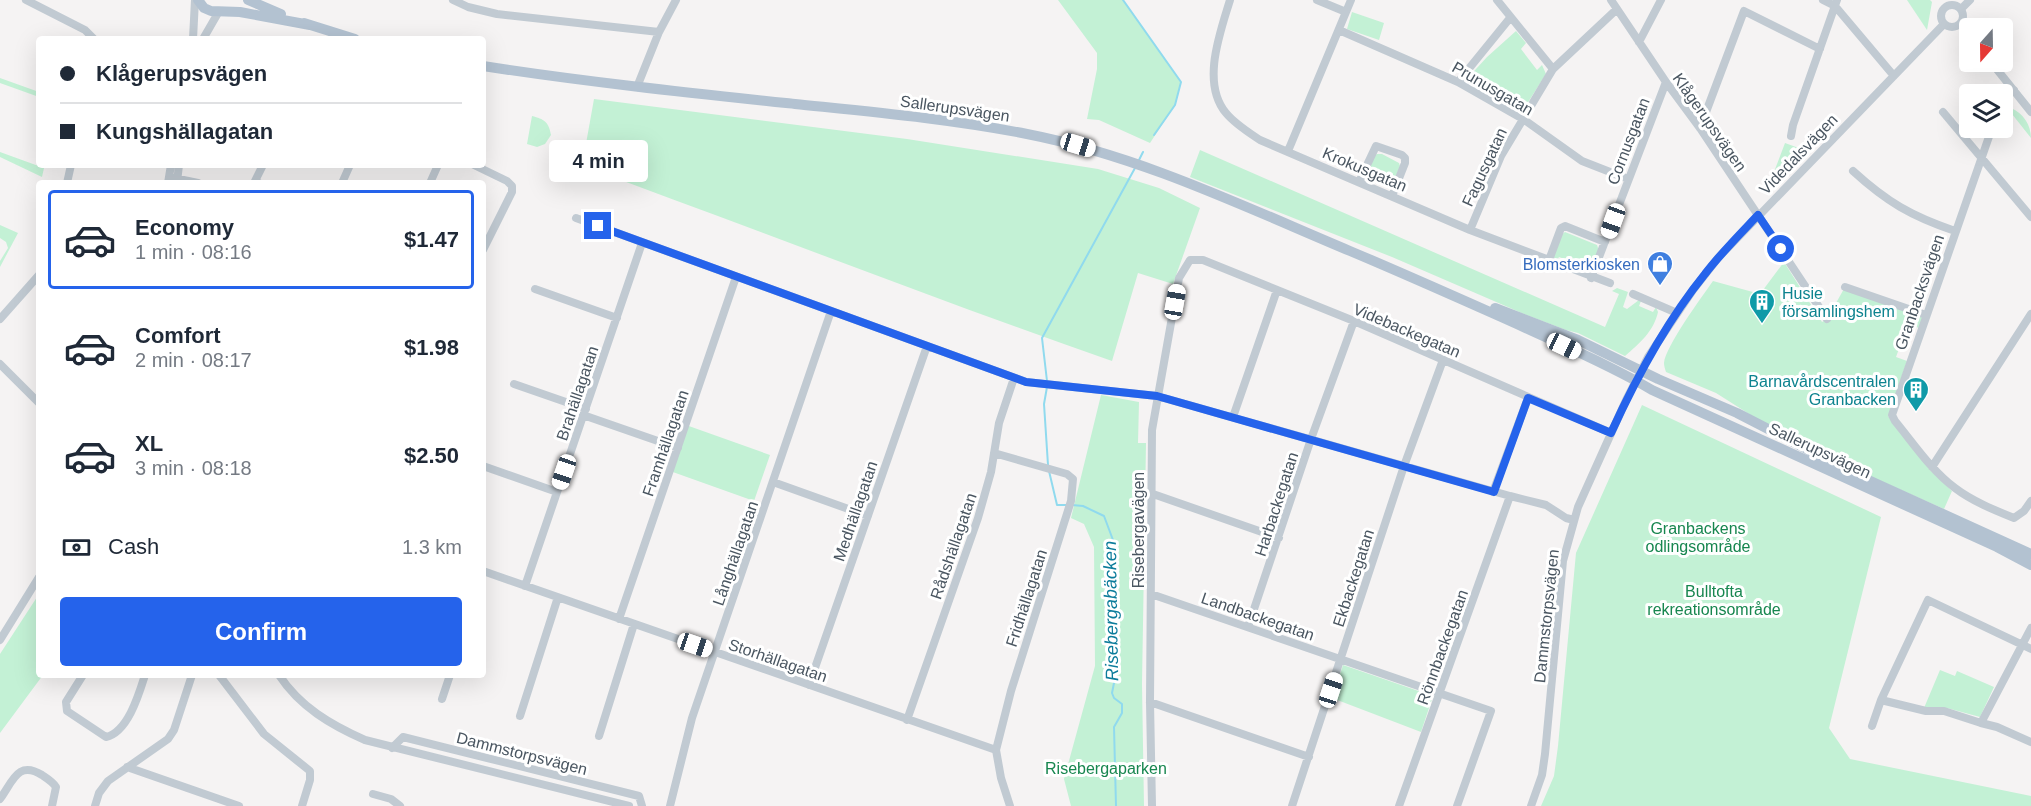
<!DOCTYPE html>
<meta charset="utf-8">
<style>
body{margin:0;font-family:Arial,sans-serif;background:#f6f6f7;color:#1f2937;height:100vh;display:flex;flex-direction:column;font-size:22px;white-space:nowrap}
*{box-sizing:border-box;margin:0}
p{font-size:20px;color:#747a83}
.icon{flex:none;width:33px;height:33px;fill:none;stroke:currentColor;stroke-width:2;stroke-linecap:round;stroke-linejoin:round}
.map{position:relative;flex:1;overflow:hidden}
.side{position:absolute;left:36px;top:180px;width:450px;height:498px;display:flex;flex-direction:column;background:#fff;border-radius:6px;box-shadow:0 6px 24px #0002}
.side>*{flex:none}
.banner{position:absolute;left:36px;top:36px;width:450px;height:132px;border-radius:6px;box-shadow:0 6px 24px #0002;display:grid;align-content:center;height:132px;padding:0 24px;background:#fff}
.needle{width:39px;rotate:200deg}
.fabs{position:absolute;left:1959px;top:18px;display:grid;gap:12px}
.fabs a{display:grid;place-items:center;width:54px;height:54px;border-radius:6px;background:#fff;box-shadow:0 6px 24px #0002;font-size:30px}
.end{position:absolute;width:27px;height:27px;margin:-14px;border:8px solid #2563eb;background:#fff;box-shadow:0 0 0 3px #fff}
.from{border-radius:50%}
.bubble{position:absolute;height:42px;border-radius:6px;background:#fff;box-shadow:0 6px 24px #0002;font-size:20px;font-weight:700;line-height:42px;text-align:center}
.car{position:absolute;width:18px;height:36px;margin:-18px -9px;border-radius:8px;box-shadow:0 0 4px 2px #0007;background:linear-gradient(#fff 24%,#345 0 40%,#fff 0 76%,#345 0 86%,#fff 0)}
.banner b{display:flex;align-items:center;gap:21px;height:57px;font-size:22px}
.banner b+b{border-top:2px solid #e0e1e3}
.banner i{width:15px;height:15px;background:#1f2937}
ul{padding:10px 0 0;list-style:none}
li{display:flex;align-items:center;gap:18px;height:99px;margin:0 12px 9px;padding:0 12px;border:3px solid transparent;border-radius:6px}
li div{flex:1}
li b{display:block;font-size:22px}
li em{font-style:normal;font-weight:700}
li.active{border-color:#2563eb}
li>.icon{width:54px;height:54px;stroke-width:1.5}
.pay{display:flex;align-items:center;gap:15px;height:66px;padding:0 24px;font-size:22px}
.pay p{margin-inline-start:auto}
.action{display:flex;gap:12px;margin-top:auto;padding:12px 24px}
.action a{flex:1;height:69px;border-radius:6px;background:#2563eb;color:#fff;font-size:24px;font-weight:700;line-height:69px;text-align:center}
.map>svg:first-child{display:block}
.green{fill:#c3f1d5}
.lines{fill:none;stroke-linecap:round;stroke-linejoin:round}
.stream{stroke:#90daee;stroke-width:2}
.minor{stroke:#c1cad2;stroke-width:8}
.major{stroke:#b3c2d1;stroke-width:10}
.route{stroke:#2563eb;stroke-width:8}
.labels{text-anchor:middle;stroke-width:6;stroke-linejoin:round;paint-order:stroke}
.street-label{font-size:16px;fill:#4a5661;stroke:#fff}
.shop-label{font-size:16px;fill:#366cbe;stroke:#fff;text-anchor:end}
.culture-label{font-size:16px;fill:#0d838f;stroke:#fff;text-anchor:start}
.park-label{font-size:16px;fill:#17864f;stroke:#fff}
.water-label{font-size:18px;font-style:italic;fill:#0c7c9b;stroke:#fff}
</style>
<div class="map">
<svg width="2031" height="806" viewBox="0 0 2031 806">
<rect width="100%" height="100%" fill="#f5f3f3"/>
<!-- green -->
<path class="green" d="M1058 0H1123L1181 82 1175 105 1150 143 1099 120 1087 119 1097 69V53Z
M1907 0H1930L1932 2 1927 30Z
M1352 12 1384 23 1379 40 1347 29Z
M1516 31 1526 43 1521 49 1537 70 1542 65 1546 74 1523 110 1517 111 1505 106 1507 101 1483 89 1481 93 1469 86 1465 81 1487 57Z
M0 78 39 92V97L0 83Z
M594 99 907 139 1098 169 1159 188 1200 208 1173 284 1138 273 1112 361C934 299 759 230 582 166Z
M2011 108C2023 113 2031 125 2031 138L2008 109Z
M532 116C544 119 549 122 551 135L545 144 537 147 527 144Z
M1785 143 1807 151 1769 185Z
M1200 150 1605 327 1619 294 1612 291 1617 288 1628 292 1623 307 1627 309 1639 300 1641 301 1639 306 1653 312 1656 307 1658 312C1654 331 1639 344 1625 356L1578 333 1566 330 1524 314 1392 257 1190 177Z
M0 152 44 168 42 177 0 157Z
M1377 154H1382L1399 163 1400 166 1392 186 1367 175 1373 157Z
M0 225 18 233 0 267V261L8 248 6 242 0 238Z
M1565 232 1597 245 1599 251 1589 272H1584L1586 267 1559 257 1556 262 1552 259 1561 235Z
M1784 262 1822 322 1827 319 1845 287 1926 315 1919 328 1908 324 1896 357 1907 361 1888 416 1930 470 1952 491 1944 509 1820 454 1776 431 1716 393 1666 372C1665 369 1664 366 1664 363 1665 347 1703 295 1713 281L1760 294Z
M1101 395 1139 402 1138 443H1146L1142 684 1144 806H1071L1064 779 1095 666 1094 547 1084 524 1071 518Z
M1642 405 1881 517 1829 728 1850 759 2031 796V806H1541L1554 776 1558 746 1576 553Z
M686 425 770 455 754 501 670 471Z
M39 594V675H43L0 733V654Z
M1343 665 1433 696 1421 732 1332 698Z
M1940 670 1955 676 1957 671 1994 687 1980 717 1947 708 1940 711 1924 708Z"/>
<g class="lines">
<!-- stream -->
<path class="stream" d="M1123 0 1181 82 1175 105 1154 135
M1139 160 1143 152
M1047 381 1042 338 1135 168
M1047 387 1044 404 1048 465
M1049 471 1057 505H1067
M1072 505 1083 506 1104 516 1113 540 1112 651 1115 678 1112 693 1114 698 1122 704V713L1114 727 1116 806"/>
<!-- minor -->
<path class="minor" d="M26 0 85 30 94 39
M453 0 468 7 497 14 659 32
M1230 0C1220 33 1201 83 1226 113 1235 124 1248 132 1260 140L1470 230 1610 283
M1317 0 1346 12
M1497 0 1553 69
M1611 0 1666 82 1700 128 1827 319
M1823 0 1835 6 1894 76
M1941 16a11 11 0 1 1 22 0a11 11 0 1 1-22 0Z
M1961 9 1970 0
M1960 24 1970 35
M1339 30 1458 82 1523 119 1582 161 1628 179
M193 39 195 0
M203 39 218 13
M1639 42 1661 0
M1991 62 2031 112
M1458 82 1510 18
M637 87 659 32 676 0
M2002 100 2014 90
M1943 112 2031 217
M1700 128 1744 11 1820 49
M1992 128 1892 415 1895 421C1914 444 1931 470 1955 488 1972 501 1994 510 2014 518L2024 511 2031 501
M1791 136 1793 125 1837 0
M1288 151 1351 0
M474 165 507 181 512 186V192L483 250
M1853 171C1887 202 1911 216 1955 231
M169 177 198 183
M177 182 179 165
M1359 182 1376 146 1402 155 1405 158V163L1392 196
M67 183 71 165
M168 183 171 165
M259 183 255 181 263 165
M342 183 350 165
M430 183 438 165
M576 218 1026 382 1157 396 1510 496 1546 505 1566 518 1574 520
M1470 230 1501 156 1553 69 1617 9
M1549 260 1561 228 1565 226 1605 242
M1591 278 1666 82
M1845 287 1926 315
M535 289 617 318
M1633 294 1677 313
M0 319 39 275
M0 364 39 403
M514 384 586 409
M583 415 678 448
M1233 417 1277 290
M994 453 1067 474 1073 479 1071 501 1011 691 996 750 1001 778 1010 806
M483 466 557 492
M1932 467 2031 314
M773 482 868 516
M1493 492 1528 398
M1153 494 1279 538
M483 571 996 750
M525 586 642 243
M1151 594 1491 711 1457 806
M619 619 736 277
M1248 627 1311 439 1354 321
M0 640 39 577
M83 675 66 702 67 711 106 737C128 732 139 694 145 675
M219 675 264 734 310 771V780L302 806
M279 675C300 707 331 725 365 740L629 806
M809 685 927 346
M442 699 450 675
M1881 700 1926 711H1944L1981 723 2031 628
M1150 702 1309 757
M520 716 558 597
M907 720 978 518 991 472 999 423 1014 378
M1981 723 1997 727 2031 742
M1872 726 1881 700 1928 600 2031 649
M599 736 634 624
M392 748 403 737 639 796 642 806
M127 767 239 806
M373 794 391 799 400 806
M0 799C13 781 18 760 42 775 48 779 53 782 56 787L52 806
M95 806 99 793 108 781 168 739 174 730 192 675
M670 806 692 718 831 311
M1152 806 1150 702 1152 430 1179 278 1190 260H1203L1354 321 1611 433
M1292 806 1404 466 1443 360
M1399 806 1510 496
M1531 806 1542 775 1545 754 1563 561 1578 507 1627 398 1648 357 1693 290 1718 258 1944 24"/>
<!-- major -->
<path class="major" d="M198 0 204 8 211 11 240 12 310 25
M248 0 281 14
M304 23 355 39
M483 66C586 82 691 93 795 104 872 112 950 119 1027 134 1140 156 1245 207 1350 251 1407 275 1463 300 1519 325 1564 346 1610 365 1652 390L1997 547 2031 565
M1495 308 1578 340 1658 379 1737 413 1855 474 2031 554"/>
</g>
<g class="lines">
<!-- route -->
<path class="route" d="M598 226 1026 382 1157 396 1494 492 1528 398 1611 433C1637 376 1666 322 1705 274 1721 253 1740 234 1758 215L1781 249"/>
</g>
<!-- icons -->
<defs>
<symbol id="shop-pin" viewBox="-11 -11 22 30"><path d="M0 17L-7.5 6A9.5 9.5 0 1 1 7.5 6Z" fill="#3f7fe0" stroke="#fff"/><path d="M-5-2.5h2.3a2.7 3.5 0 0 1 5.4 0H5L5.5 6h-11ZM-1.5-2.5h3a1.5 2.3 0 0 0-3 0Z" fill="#fff"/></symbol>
<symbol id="building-pin" viewBox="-11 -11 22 30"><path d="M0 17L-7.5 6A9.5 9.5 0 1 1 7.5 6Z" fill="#0f9aa8" stroke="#fff"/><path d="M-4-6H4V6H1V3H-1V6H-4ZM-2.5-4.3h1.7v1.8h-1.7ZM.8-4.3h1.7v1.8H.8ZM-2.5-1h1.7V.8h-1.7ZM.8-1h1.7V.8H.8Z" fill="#fff"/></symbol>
</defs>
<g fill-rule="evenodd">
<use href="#shop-pin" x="1645" y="249" width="30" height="40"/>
<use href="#building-pin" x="1747" y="287" width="30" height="40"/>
<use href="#building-pin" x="1901" y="375" width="30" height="40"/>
</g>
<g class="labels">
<!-- street labels -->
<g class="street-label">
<text transform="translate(1493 88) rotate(30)" y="6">Prunusgatan</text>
<text transform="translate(955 108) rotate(8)" y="6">Sallerupsvägen</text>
<text transform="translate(1710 122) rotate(55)" y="6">Klågerupsvägen</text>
<text transform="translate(1628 141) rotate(-69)" y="6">Cornusgatan</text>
<text transform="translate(1798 154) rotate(-46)" y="6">Videdalsvägen</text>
<text transform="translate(1484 167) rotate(-65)" y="6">Fagusgatan</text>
<text transform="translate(1365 169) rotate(23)" y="6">Krokusgatan</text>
<text transform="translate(1919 292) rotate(-71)" y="6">Granbacksvägen</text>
<text transform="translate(1407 330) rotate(23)" y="6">Videbackegatan</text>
<text transform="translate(577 393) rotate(-71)" y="6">Brahällagatan</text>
<text transform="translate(665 443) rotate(-71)" y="6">Framhällagatan</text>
<text transform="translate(1820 450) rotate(25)" y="6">Sallerupsvägen</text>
<text transform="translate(1276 504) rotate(-72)" y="6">Harbackegatan</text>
<text transform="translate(855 511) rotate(-71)" y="6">Medhällagatan</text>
<text transform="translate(1138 530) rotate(-90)" y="6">Risebergavägen</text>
<text transform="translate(953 546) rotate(-71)" y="6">Rådshällagatan</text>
<text transform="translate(735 553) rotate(-71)" y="6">Långhällagatan</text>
<text transform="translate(1353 578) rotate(-72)" y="6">Ekbackegatan</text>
<text transform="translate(1026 598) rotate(-72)" y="6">Fridhällagatan</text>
<text transform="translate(1258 616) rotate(19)" y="6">Landbackegatan</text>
<text transform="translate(1546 616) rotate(-84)" y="6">Dammstorpsvägen</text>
<text transform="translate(1442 647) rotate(-70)" y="6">Rönnbackegatan</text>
<text transform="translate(778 660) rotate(19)" y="6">Storhällagatan</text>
<text transform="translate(522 753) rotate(14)" y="6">Dammstorpsvägen</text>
</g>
<!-- shop labels -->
<g class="shop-label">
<text x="1640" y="270">Blomsterkiosken</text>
</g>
<!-- culture labels -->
<g class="culture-label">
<text x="1782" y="299">Husie<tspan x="1782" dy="18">församlingshem</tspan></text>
<text x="1896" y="387" text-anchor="end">Barnavårdscentralen<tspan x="1896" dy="18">Granbacken</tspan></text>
</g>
<!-- park labels -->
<g class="park-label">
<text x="1698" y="534">Granbackens<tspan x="1698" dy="18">odlingsområde</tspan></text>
<text x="1714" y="597">Bulltofta<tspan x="1714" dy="18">rekreationsområde</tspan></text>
<text x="1106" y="774">Risebergaparken</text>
</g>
<!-- water labels -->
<g class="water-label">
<text transform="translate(1111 611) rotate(-91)" y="6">Risebergabäcken</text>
</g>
</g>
</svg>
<div class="fabs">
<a><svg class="needle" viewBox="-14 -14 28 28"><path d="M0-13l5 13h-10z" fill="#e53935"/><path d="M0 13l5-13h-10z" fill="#747a83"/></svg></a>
<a><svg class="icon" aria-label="layers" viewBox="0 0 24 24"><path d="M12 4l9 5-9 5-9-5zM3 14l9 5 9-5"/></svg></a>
</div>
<i class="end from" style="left:1781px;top:249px"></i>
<i class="end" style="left:598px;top:226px"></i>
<div class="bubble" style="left:549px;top:140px;width:99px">4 min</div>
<i class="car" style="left:1078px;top:145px;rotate:107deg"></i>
<i class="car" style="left:1613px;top:221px;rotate:200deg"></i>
<i class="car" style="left:1175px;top:302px;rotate:10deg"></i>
<i class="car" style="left:1564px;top:346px;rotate:115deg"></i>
<i class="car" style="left:564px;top:472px;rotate:199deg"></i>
<i class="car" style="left:695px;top:645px;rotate:109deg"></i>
<i class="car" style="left:1331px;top:690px;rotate:18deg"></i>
<div class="banner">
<b><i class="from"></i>Klågerupsvägen</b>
<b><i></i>Kungshällagatan</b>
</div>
<section class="side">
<ul>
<li class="active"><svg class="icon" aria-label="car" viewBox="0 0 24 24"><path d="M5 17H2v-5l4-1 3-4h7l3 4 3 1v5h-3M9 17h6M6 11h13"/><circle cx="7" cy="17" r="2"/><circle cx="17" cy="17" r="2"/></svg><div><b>Economy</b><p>1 min · 08:16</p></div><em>$1.47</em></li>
<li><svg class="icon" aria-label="car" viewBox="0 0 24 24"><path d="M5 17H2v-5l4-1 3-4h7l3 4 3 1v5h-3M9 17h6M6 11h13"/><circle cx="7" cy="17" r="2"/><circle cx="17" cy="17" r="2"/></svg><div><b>Comfort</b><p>2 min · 08:17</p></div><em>$1.98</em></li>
<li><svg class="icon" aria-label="car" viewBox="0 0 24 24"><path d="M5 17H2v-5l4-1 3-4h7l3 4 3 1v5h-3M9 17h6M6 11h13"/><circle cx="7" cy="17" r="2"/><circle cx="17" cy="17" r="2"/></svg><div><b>XL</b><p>3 min · 08:18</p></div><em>$2.50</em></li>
</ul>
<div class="pay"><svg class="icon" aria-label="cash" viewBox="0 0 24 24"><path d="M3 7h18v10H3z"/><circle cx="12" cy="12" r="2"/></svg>Cash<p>1.3 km</p></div>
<div class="action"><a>Confirm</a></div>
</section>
</div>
